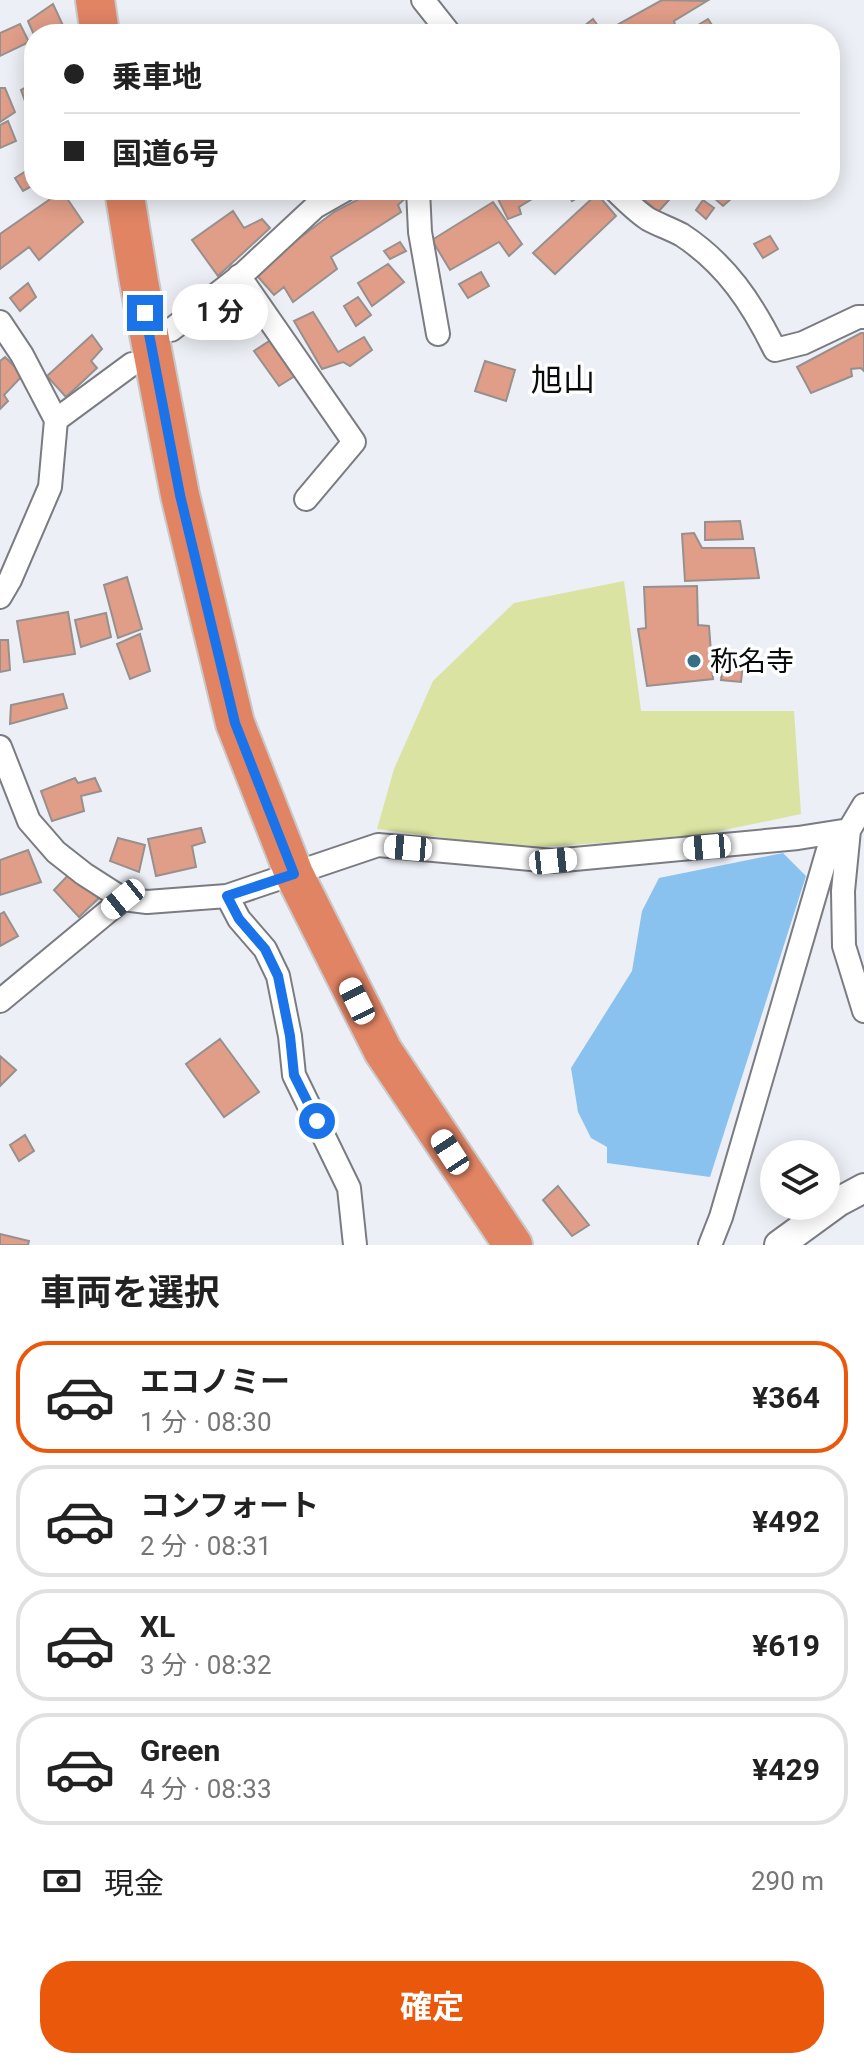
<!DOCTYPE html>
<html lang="ja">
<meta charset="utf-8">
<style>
body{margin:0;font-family:Roboto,"Noto Sans JP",sans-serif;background:#f2f2f2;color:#222;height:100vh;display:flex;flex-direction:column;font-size:30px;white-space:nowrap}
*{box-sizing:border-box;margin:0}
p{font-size:26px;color:#767676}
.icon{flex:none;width:44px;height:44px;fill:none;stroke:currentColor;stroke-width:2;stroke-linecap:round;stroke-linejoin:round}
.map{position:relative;height:1245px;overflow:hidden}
.sheet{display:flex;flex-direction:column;background:#fff;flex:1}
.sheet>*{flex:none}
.top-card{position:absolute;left:24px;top:24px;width:816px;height:176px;border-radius:32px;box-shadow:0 4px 20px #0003;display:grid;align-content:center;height:176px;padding:0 40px;background:#fff}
.controls{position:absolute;left:760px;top:1140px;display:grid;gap:16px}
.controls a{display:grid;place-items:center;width:80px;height:80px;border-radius:50%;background:#fff;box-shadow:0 4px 20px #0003;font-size:40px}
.end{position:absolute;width:36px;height:36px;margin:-18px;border:10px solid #1a73e8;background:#fff;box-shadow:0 0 0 4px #fff}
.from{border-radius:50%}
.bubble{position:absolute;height:56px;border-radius:28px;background:#fff;box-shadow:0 4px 20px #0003;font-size:26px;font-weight:700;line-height:56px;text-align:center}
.car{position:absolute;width:24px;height:48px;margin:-24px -12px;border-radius:10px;box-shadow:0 0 6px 2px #0007;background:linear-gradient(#fff 24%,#345 0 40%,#fff 0 76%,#345 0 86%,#fff 0)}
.top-card b{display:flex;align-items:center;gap:28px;height:76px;font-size:30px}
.top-card b+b{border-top:2px solid #e0e0e0}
.top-card i{width:20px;height:20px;background:#222}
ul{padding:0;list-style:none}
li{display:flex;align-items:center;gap:24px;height:112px;margin:0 16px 12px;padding:0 24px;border:4px solid #e0e0e0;border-radius:32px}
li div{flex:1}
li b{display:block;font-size:30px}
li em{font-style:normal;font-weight:700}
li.selected{border-color:#ea580c}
li>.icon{width:72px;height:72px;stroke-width:1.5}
h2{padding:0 40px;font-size:36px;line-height:96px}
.pay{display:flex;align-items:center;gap:20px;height:88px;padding:0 40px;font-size:30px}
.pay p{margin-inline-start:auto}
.cta{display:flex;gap:16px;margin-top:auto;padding:16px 40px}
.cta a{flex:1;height:92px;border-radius:32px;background:#ea580c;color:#fff;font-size:32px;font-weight:700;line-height:92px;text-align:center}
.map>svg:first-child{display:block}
.green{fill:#dae3a1}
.water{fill:#8ac2ef}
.building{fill:#e09d87;stroke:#97908e;stroke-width:2}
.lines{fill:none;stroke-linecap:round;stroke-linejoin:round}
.minor-casing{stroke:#7a7c82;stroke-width:26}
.tertiary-casing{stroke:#7a7c82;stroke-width:32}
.trunk-casing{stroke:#c9c9ca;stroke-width:42}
.minor{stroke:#fff;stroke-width:22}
.tertiary{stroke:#fff;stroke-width:28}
.trunk{stroke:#e08464;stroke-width:38}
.route{stroke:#1a73e8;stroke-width:10}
.poi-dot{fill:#357088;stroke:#fff;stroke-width:3}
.labels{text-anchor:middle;stroke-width:7;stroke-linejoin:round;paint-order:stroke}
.poi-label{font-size:28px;fill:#0a0b0d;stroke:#fff;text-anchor:start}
.quarter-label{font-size:32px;fill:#0a0b0d;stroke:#fff}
</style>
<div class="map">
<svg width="864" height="1245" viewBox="0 0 864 1245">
<rect width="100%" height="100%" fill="#eceff5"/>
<!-- green -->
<path class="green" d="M624 581 641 711H794L801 814 691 837 524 848 377 829 394 769 433 681 514 603Z"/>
<!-- water -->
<path class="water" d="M783 853 806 876 710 1177 607 1163V1147L591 1138 578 1112 571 1068 632 971 642 911 659 878Z"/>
<!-- building -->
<path class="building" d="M662 0 707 1 674 21 676 28 665 34H620L615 26Z
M53 4 67 34 34 35 28 21Z
M593 19 604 34H574Z
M708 19 716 31 711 34H690L688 31Z
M20 24 29 42 0 56V33Z
M34 83V122L33 123 21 90Z
M0 88H5L15 112 0 122Z
M8 121 16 141 0 148V125Z
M34 166V185L23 191 15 178Z
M376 190H409V195L398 205 401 212 331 257 337 269 293 302 284 287 274 295 258 277 269 261 334 212Z
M505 190H547L519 207 521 214 508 219 497 197Z
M573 190H590L572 201 568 194Z
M647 190H678L658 212 641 197Z
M721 190H741L723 206 713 197Z
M62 191 83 222 39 260 29 247 0 269V234Z
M597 194 616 216 555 274 533 253Z
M703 200 714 208 706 219 696 210Z
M493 202 522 244 509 256 499 242 450 270 432 240Z
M233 211 244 228 262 219 270 228 218 276 192 240Z
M770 236 778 249 763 258 754 244Z
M400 242 406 251 390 259 384 251Z
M388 264 404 282 372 306 358 283Z
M481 272 489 286 468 298 459 284Z
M28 283 36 297 20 311 10 298Z
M358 297 371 315 356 326 344 306Z
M313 312 338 352 364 337 372 350 350 366 343 362 322 369 294 321Z
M861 333H864V371L861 368 851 369 852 376 811 393 797 367Z
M92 335 102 349 91 361 97 368 66 397 47 376Z
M274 338 298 374 279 386 254 351Z
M5 357 23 375 4 395 8 401 0 409V361Z
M485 361 515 370 506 401 475 391Z
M740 521 743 539 705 540V522Z
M694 533 702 548H754L759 578 685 581 682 534Z
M127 577 142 629 118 638 104 585Z
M697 586 698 625 709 626 713 679 647 686 638 629 646 628 644 587Z
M68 612 75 654 24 662 17 621Z
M106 613 111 637 81 647 75 620Z
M140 634 150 671 130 679 117 644Z
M0 640H8L10 670 0 672Z
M723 662 743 663 741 682 721 680Z
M63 694 67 708 10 724 11 705Z
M75 778 78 783 95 778 101 791 81 796 84 811 52 821 41 791Z
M201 828 205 842 192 846 196 867 156 876 148 839Z
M118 838 145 845 139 872 110 861Z
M28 850 41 882 0 895V860Z
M72 871 102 895 79 917 54 890Z
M4 912 18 936 0 946V914Z
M220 1039 259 1092 224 1117 186 1064Z
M0 1056 16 1070 0 1086Z
M25 1135 34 1151 19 1161 10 1145Z
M558 1186 589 1225 572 1236 543 1200Z
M0 1234 29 1241 28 1245H0Z"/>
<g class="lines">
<defs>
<path id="minor" d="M423 0 450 34
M418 190 420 232 438 334
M615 190C625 200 636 211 648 219 659 225 671 229 682 235 726 264 752 303 775 350L803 343 858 317H864
M239 276 354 442 306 499
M0 322 22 355 56 420 50 487 10 580 0 597
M171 330 244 273 315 207 345 190
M56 420 132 364
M0 747 29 821 56 852 84 874 123 899 147 902 227 896 378 845 553 861 798 838 849 830
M849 830 843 891 844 946 864 1011
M227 896 239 919 265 949 278 976 290 1036 294 1075 349 1188 355 1245
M0 1001 123 899
M710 1245 721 1217 828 850 849 830 864 805"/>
<path id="tertiary" d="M779 1245 838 1202 864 1188"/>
<path id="trunk" d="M95 0 100 34
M124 190 139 282 180 495 235 723 294 874 383 1051 513 1245"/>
</defs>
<!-- minor casing -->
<use href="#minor" class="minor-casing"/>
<!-- tertiary casing -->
<use href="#tertiary" class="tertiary-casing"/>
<!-- trunk casing -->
<use href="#trunk" class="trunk-casing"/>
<!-- minor -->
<use href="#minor" class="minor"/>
<!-- tertiary -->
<use href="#tertiary" class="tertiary"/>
<!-- trunk -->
<use href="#trunk" class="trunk"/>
</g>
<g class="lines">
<!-- route -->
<path class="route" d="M145 313 180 495 235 723 294 874 227 896 239 919 265 949 278 976 290 1036 294 1075 317 1121"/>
</g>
<!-- markers -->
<circle class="poi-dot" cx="694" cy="661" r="8"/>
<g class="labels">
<!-- poi labels -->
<g class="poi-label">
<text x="710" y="671">称名寺</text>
</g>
<!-- quarter labels -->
<g class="quarter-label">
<text x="563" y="391">旭山</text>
</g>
</g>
</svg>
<div class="controls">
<a><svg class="icon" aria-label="layers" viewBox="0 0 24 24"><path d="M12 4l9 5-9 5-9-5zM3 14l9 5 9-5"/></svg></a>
</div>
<i class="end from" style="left:317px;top:1121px"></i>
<i class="end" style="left:145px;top:313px"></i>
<div class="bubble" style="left:172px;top:284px;width:96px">1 分</div>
<i class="car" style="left:707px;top:847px;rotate:265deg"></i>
<i class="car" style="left:408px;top:848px;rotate:275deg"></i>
<i class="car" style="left:553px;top:861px;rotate:84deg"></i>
<i class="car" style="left:123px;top:899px;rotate:231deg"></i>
<i class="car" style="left:357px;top:1001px;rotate:334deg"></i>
<i class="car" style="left:450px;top:1152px;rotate:327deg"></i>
<div class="top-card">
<b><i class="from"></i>乗車地</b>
<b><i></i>国道6号</b>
</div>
</div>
<section class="sheet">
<h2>車両を選択</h2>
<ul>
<li class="selected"><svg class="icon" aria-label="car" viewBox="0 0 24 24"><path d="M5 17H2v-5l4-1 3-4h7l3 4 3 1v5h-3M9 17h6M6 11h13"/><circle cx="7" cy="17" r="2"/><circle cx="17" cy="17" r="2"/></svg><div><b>エコノミー</b><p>1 分 · 08:30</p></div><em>¥364</em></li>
<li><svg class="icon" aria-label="car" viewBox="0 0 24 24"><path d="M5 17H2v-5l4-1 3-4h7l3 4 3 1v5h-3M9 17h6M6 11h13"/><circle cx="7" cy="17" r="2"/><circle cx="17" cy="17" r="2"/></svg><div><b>コンフォート</b><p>2 分 · 08:31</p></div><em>¥492</em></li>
<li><svg class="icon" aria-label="car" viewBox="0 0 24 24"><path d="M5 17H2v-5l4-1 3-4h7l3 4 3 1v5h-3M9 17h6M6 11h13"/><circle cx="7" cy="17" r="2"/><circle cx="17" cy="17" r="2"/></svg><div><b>XL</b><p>3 分 · 08:32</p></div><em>¥619</em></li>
<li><svg class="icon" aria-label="car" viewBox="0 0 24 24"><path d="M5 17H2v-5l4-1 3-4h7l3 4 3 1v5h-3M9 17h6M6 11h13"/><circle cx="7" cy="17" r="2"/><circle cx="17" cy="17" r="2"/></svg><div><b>Green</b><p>4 分 · 08:33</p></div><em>¥429</em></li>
</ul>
<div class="pay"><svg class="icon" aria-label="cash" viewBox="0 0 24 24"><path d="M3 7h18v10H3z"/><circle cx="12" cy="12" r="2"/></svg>現金<p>290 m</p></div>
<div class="cta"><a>確定</a></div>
</section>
